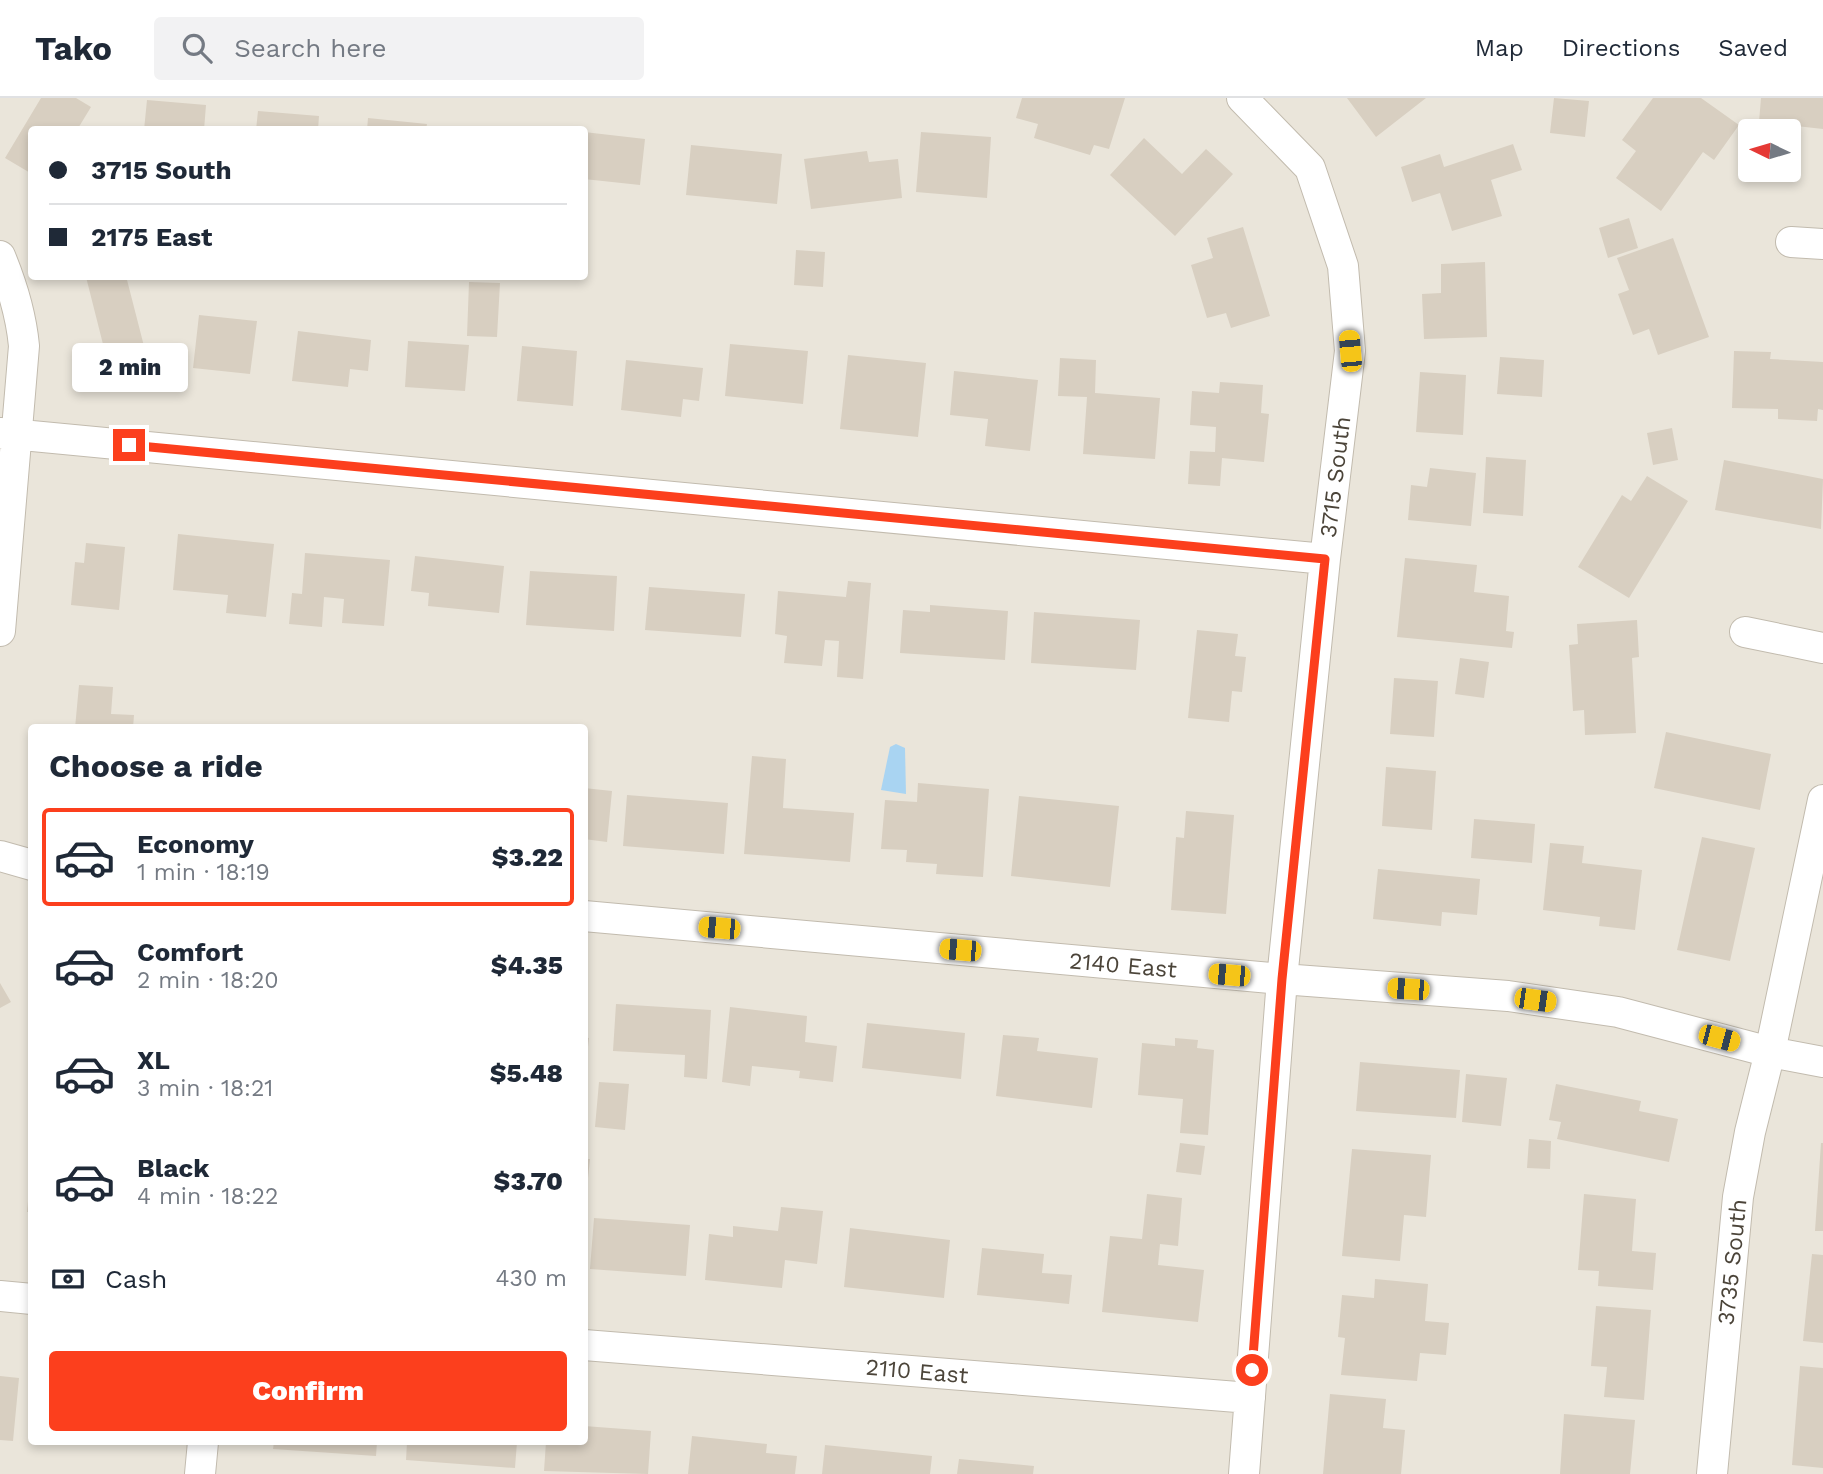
<!DOCTYPE html>
<meta charset="utf-8">
<style>
body{margin:0;font-family:"Work Sans",sans-serif;background:#f2f2f3;color:#1f2937;height:100vh;display:flex;flex-direction:column;font-size:26px;white-space:nowrap}
*{box-sizing:border-box;margin:0}
p{font-size:23px;color:#747a83}
.icon{flex:none;width:38px;height:38px;fill:none;stroke:currentColor;stroke-width:2;stroke-linecap:round;stroke-linejoin:round}
.map{position:relative;flex:1;overflow:hidden}
.side{position:absolute;left:28px;top:626px;width:560px;height:721px;display:flex;flex-direction:column;background:#fff;border-radius:7px;box-shadow:0 4px 10px #0003}
.side>*{flex:none}
.banner{position:absolute;left:28px;top:28px;width:560px;height:154px;border-radius:7px;box-shadow:0 4px 10px #0003;display:grid;align-content:center;height:154px;padding:0 21px;background:#fff}
.needle{width:46px;rotate:275deg}
.fabs{position:absolute;left:1738px;top:21px;display:grid;gap:14px}
.fabs a{display:grid;place-items:center;width:63px;height:63px;border-radius:7px;background:#fff;box-shadow:0 4px 10px #0003;font-size:35px}
.end{position:absolute;width:32px;height:32px;margin:-16px;border:9px solid #fc3f1d;background:#fff;box-shadow:0 0 0 4px #fff}
.from{border-radius:50%}
.bubble{position:absolute;height:49px;border-radius:7px;background:#fff;box-shadow:0 4px 10px #0003;font-size:23px;font-weight:800;line-height:49px;text-align:center}
.car{position:absolute;width:21px;height:42px;margin:-21px -10px;border-radius:9px;box-shadow:0 0 5px 2px #0007;background:linear-gradient(#f5c518 24%,#345 0 40%,#f5c518 0 76%,#345 0 86%,#f5c518 0)}
.banner b{display:flex;align-items:center;gap:24px;height:66px;font-size:26px}
.banner b+b{border-top:2px solid #e0e1e3}
.banner i{width:18px;height:18px;background:#1f2937}
ul{padding:0;list-style:none}
li{display:flex;align-items:center;gap:21px;height:98px;margin:0 14px 10px;padding:0 7px;border:4px solid transparent;border-radius:7px}
li div{flex:1}
li b{display:block;font-size:26px}
li em{font-style:normal;font-weight:800}
li.on{border-color:#fc3f1d}
li>.icon{width:63px;height:63px;stroke-width:1.5}
h2{padding:0 21px;font-size:32px;line-height:84px}
.pay{display:flex;align-items:center;gap:18px;height:77px;padding:0 21px;font-size:26px}
.pay p{margin-inline-start:auto}
.primary-button{display:flex;gap:14px;margin-top:auto;padding:14px 21px}
.primary-button a{flex:1;height:80px;border-radius:7px;background:#fc3f1d;color:#fff;font-size:28px;font-weight:800;line-height:80px;text-align:center}
header{display:flex;align-items:center;gap:42px;box-sizing:border-box;height:98px;padding:0 35px;background:#fff;border-bottom:2px solid #e0e1e3}
header strong{font-size:33px}
nav{display:flex;gap:38px;margin-inline-start:auto;font-size:24px}
.search{width:490px;height:63px;background:#f2f2f3;display:flex;align-items:center;gap:18px;box-sizing:border-box;padding:0 24px;border-radius:7px;color:#747a83;font-size:26px}
.map>svg:first-child{display:block}
.residential{fill:#eae5da;fill-rule:evenodd}
.water{fill:#a9d4f2}
.building{fill:#d8cfc1}
.lines{fill:none;stroke-linecap:round;stroke-linejoin:round}
.minor-casing{stroke:#c2bbae;stroke-width:32}
.minor{stroke:#fff;stroke-width:30}
.route{stroke:#fc3f1d;stroke-width:9}
.labels{text-anchor:middle;stroke-width:5;stroke-linejoin:round;paint-order:stroke}
.street-label{font-size:23px;fill:#4b4439;stroke:#fff}
</style>
<header>
<strong>Tako</strong>
<div class="search"><svg class="icon" aria-label="search" viewBox="0 0 24 24"><circle cx="10" cy="10" r="6"/><path d="M15 15l6 6"/></svg>Search here</div>
<nav><a>Map</a><a>Directions</a><a>Saved</a></nav>
</header>
<div class="map">
<svg width="1823" height="1376" viewBox="0 0 1823 1376">
<rect width="100%" height="100%" fill="#f6f3ec"/>
<!-- residential -->
<path class="residential" d="M0 0H1823V1376H0ZM32 32H584V178H32ZM1750 33H1788V72H1750ZM32 630H584V1344H32Z"/>
<!-- water -->
<path class="water" d="M896 646 905 650 906 696 881 692 890 649Z"/>
<!-- building -->
<path class="building" d="M41 0H76L91 9 77 32H32V76L5 60Z
M1022 0H1125L1109 51 1094 47 1090 57 1034 40 1038 26 1016 20Z
M1347 0H1426L1376 39Z
M1554 0 1589 3 1585 39 1550 35Z
M1653 0H1701L1739 27 1714 62 1703 54 1661 113 1616 80 1636 53 1622 42Z
M1761 0H1823V31L1759 24Z
M147 2 206 7 204 32H144Z
M258 13 319 18 318 32H256Z
M368 20 427 26 426 32H367Z
M584 34 645 41 640 87 584 81Z
M921 34 991 39 987 100 916 94Z
M1144 40 1182 76 1206 51 1233 76 1175 138 1110 77Z
M1513 46 1522 72 1491 82 1502 118 1452 133 1440 95 1412 104 1401 69 1440 56 1444 69Z
M691 47 782 56 777 106 686 97Z
M867 53 869 64 898 61 902 100 811 111 804 61Z
M1629 120 1638 150 1608 160 1599 130Z
M1243 129 1270 218 1231 230 1226 215 1207 220 1191 167 1213 160 1207 140Z
M1673 140 1709 239 1658 257 1649 231 1633 237 1618 196 1629 192 1617 160Z
M796 152 825 154 823 189 794 187Z
M1485 164 1487 239 1424 241 1422 196 1441 195V166Z
M126 178 145 252 107 262 86 179Z
M469 184 500 185 497 239 467 238Z
M199 217 257 223 250 276 193 270Z
M298 233 371 242 368 273 350 271 348 289 292 283Z
M408 243 469 247 465 293 405 289Z
M730 246 808 253 803 306 725 298Z
M522 248 577 253 573 308 517 303Z
M1734 253 1771 254 1770 261 1823 264V312L1818 311 1817 323 1778 321V311L1732 310Z
M848 257 926 265 918 339 840 331Z
M1500 259 1544 262 1542 299 1497 296Z
M1060 260 1096 262 1095 295 1160 300 1155 361 1083 356 1087 299 1058 298Z
M626 262 703 270 699 303 683 301 681 319 621 312Z
M954 273 1038 282 1030 353 985 348 988 321 950 317Z
M1420 274 1466 277 1463 337 1416 334Z
M1220 284 1263 287 1261 315 1269 316 1264 364 1222 360 1220 388 1188 386 1190 353 1215 354 1216 329 1190 327 1192 293 1219 295Z
M1672 330 1678 362 1653 367 1647 335Z
M1486 359 1526 362 1523 418 1483 415Z
M1724 362 1823 381 1821 431 1715 412Z
M1430 370 1476 375 1471 428 1408 422 1411 387 1427 389Z
M1647 378 1688 403 1629 500 1578 469 1622 397 1631 403Z
M178 436 274 446 266 519 226 515 228 497 173 492Z
M86 445 125 449 119 512 71 507 75 464 84 465Z
M305 455 390 462 384 528 342 525 344 501 324 499 322 529 289 526 292 495 302 496Z
M415 458 504 468 499 515 428 508 429 495 411 493Z
M1405 460 1477 467 1474 494 1509 498 1506 533 1514 534 1512 550 1397 539Z
M530 473 617 478 614 533 526 527Z
M848 483 871 485 863 581 837 579 839 543 825 542 822 568 784 565 787 538 775 536 778 493 846 499Z
M649 489 745 496 741 539 645 532Z
M930 507 1008 513 1005 562 900 555 903 512 930 514Z
M1034 514 1140 522 1136 572 1031 565Z
M1637 522 1639 559 1632 560 1636 635 1585 637 1584 612 1573 613 1569 547 1578 546 1577 526Z
M1197 532 1238 536 1235 558 1246 559 1242 594 1232 593 1229 624 1188 620Z
M1460 560 1489 564 1484 600 1455 596Z
M1394 580 1438 583 1434 639 1390 636Z
M79 587 113 589 111 616 134 617 133 630H75Z
M1666 634 1771 656 1760 712 1654 690Z
M752 658 786 661 783 710 854 715 850 764 744 756Z
M1386 669 1436 673 1432 732 1382 728Z
M918 685 989 691 983 779 936 776 937 766 906 764 907 752 881 751 885 702 917 704Z
M584 690 612 693 607 744 584 741Z
M627 697 728 705 724 756 623 748Z
M1019 698 1119 708 1110 789 1011 778Z
M1186 713 1234 717 1226 816 1171 812 1176 739 1184 740Z
M1474 721 1535 726 1532 765 1471 760Z
M1702 739 1755 750 1730 863 1677 852Z
M1550 745 1584 748 1582 765 1642 772 1635 832 1599 828 1600 819 1543 812Z
M1378 771 1480 781 1477 817 1442 814 1441 828 1373 821Z
M0 885 11 904 0 910Z
M616 906 711 912 707 981 684 979 685 957 613 953Z
M730 909 807 918 805 944 837 948 833 984 799 980 800 973 752 968 750 988 722 984Z
M867 925 965 935 961 981 862 970Z
M1003 937 1039 940 1037 953 1098 960 1092 1010 996 998Z
M584 939 589 940 586 967 584 966Z
M1175 940 1198 942 1197 950 1214 952 1208 1037 1180 1035 1183 1001 1138 997 1142 945 1175 948Z
M1360 964 1460 972 1456 1020 1356 1013Z
M1466 976 1507 980 1501 1028 1462 1024Z
M599 984 629 986 625 1032 595 1029Z
M1556 986 1641 1003 1639 1013 1678 1021 1669 1064 1557 1041 1561 1024 1549 1022Z
M1529 1041 1551 1043 1550 1071 1527 1070Z
M1180 1045 1205 1048 1201 1077 1176 1074Z
M1821 1045H1823V1133H1815Z
M1352 1051 1431 1057 1426 1119 1404 1117 1400 1163 1342 1158Z
M584 1061H590L586 1099H584Z
M30 1082H32V1114H27Z
M1147 1096 1182 1100 1178 1148 1160 1146 1158 1167 1204 1172 1198 1224 1102 1214 1110 1138 1142 1141Z
M1584 1096 1636 1101 1632 1153 1656 1155 1653 1192 1598 1188 1599 1173 1578 1172Z
M781 1109 823 1113 817 1166 785 1162 782 1190 705 1182 709 1136 733 1139V1128L778 1133Z
M594 1120 690 1127 686 1178 590 1171Z
M850 1130 950 1142 944 1200 844 1189Z
M982 1150 1044 1156 1042 1175 1072 1177 1069 1206 977 1197Z
M1812 1156 1823 1157V1245L1803 1243Z
M1375 1181 1428 1186 1425 1223 1449 1225 1446 1257 1420 1255 1417 1283 1341 1277 1345 1240 1338 1239 1342 1197 1374 1200Z
M1596 1208 1651 1212 1644 1302 1604 1299 1607 1269 1591 1268Z
M1800 1268 1823 1270V1370L1792 1367Z
M0 1278 19 1280 13 1343 0 1342Z
M1330 1296 1386 1301 1383 1330 1405 1332 1401 1376H1323Z
M1564 1316 1635 1322 1630 1376H1560Z
M584 1328 651 1333 648 1376 544 1373 546 1344H584Z
M692 1338 767 1346 766 1355 797 1358 795 1376H688Z
M274 1344H377L376 1358 273 1351Z
M407 1344H517L515 1370 406 1362Z
M825 1347 932 1358 930 1376H822Z
M959 1361 1034 1368 1033 1376H957Z"/>
<g class="lines">
<defs>
<path id="minor" d="M1242 0 1310 70 1343 168 1350 253 1325 461 1282 881 1244 1376
M1791 144 1823 146
M0 158C12 187 21 216 24 248L0 533
M0 335 1325 461
M1745 534 1823 550
M0 758 32 767
M584 818 1282 881 1508 898 1618 914 1770 954 1823 964
M0 1198 32 1201
M584 1247 1250 1300
M200 1376 203 1344
M1712 1376 1738 1099 1750 1034 1770 954 1823 702"/>
</defs>
<!-- minor casing -->
<use href="#minor" class="minor-casing"/>
<!-- minor -->
<use href="#minor" class="minor"/>
</g>
<g class="lines">
<!-- route -->
<path class="route" d="M129 347 1325 461 1282 881 1252 1272"/>
</g>
<g class="labels">
<!-- street labels -->
<g class="street-label">
<text transform="translate(1335 379) rotate(-83)" y="8">3715 South</text>
<text transform="translate(1123 867) rotate(5)" y="8">2140 East</text>
<text transform="translate(1732 1164) rotate(-84)" y="8">3735 South</text>
<text transform="translate(917 1273) rotate(5)" y="8">2110 East</text>
</g>
</g>
</svg>
<div class="fabs">
<a><svg class="needle" viewBox="-14 -14 28 28"><path d="M0-13l5 13h-10z" fill="#e53935"/><path d="M0 13l5-13h-10z" fill="#747a83"/></svg></a>
</div>
<i class="end from" style="left:1252px;top:1272px"></i>
<i class="end" style="left:129px;top:347px"></i>
<div class="bubble" style="left:72px;top:245px;width:116px">2 min</div>
<i class="car" style="left:1350px;top:253px;rotate:355deg"></i>
<i class="car" style="left:719px;top:830px;rotate:275deg"></i>
<i class="car" style="left:960px;top:852px;rotate:275deg"></i>
<i class="car" style="left:1229px;top:877px;rotate:275deg"></i>
<i class="car" style="left:1408px;top:891px;rotate:274deg"></i>
<i class="car" style="left:1535px;top:902px;rotate:98deg"></i>
<i class="car" style="left:1719px;top:940px;rotate:105deg"></i>
<div class="banner">
<b><i class="from"></i>3715 South</b>
<b><i></i>2175 East</b>
</div>
<section class="side">
<h2>Choose a ride</h2>
<ul>
<li class="on"><svg class="icon" aria-label="car" viewBox="0 0 24 24"><path d="M5 17H2v-5l4-1 3-4h7l3 4 3 1v5h-3M9 17h6M6 11h13"/><circle cx="7" cy="17" r="2"/><circle cx="17" cy="17" r="2"/></svg><div><b>Economy</b><p>1 min · 18:19</p></div><em>$3.22</em></li>
<li><svg class="icon" aria-label="car" viewBox="0 0 24 24"><path d="M5 17H2v-5l4-1 3-4h7l3 4 3 1v5h-3M9 17h6M6 11h13"/><circle cx="7" cy="17" r="2"/><circle cx="17" cy="17" r="2"/></svg><div><b>Comfort</b><p>2 min · 18:20</p></div><em>$4.35</em></li>
<li><svg class="icon" aria-label="car" viewBox="0 0 24 24"><path d="M5 17H2v-5l4-1 3-4h7l3 4 3 1v5h-3M9 17h6M6 11h13"/><circle cx="7" cy="17" r="2"/><circle cx="17" cy="17" r="2"/></svg><div><b>XL</b><p>3 min · 18:21</p></div><em>$5.48</em></li>
<li><svg class="icon" aria-label="car" viewBox="0 0 24 24"><path d="M5 17H2v-5l4-1 3-4h7l3 4 3 1v5h-3M9 17h6M6 11h13"/><circle cx="7" cy="17" r="2"/><circle cx="17" cy="17" r="2"/></svg><div><b>Black</b><p>4 min · 18:22</p></div><em>$3.70</em></li>
</ul>
<div class="pay"><svg class="icon" aria-label="cash" viewBox="0 0 24 24"><path d="M3 7h18v10H3z"/><circle cx="12" cy="12" r="2"/></svg>Cash<p>430 m</p></div>
<div class="primary-button"><a>Confirm</a></div>
</section>
</div>
